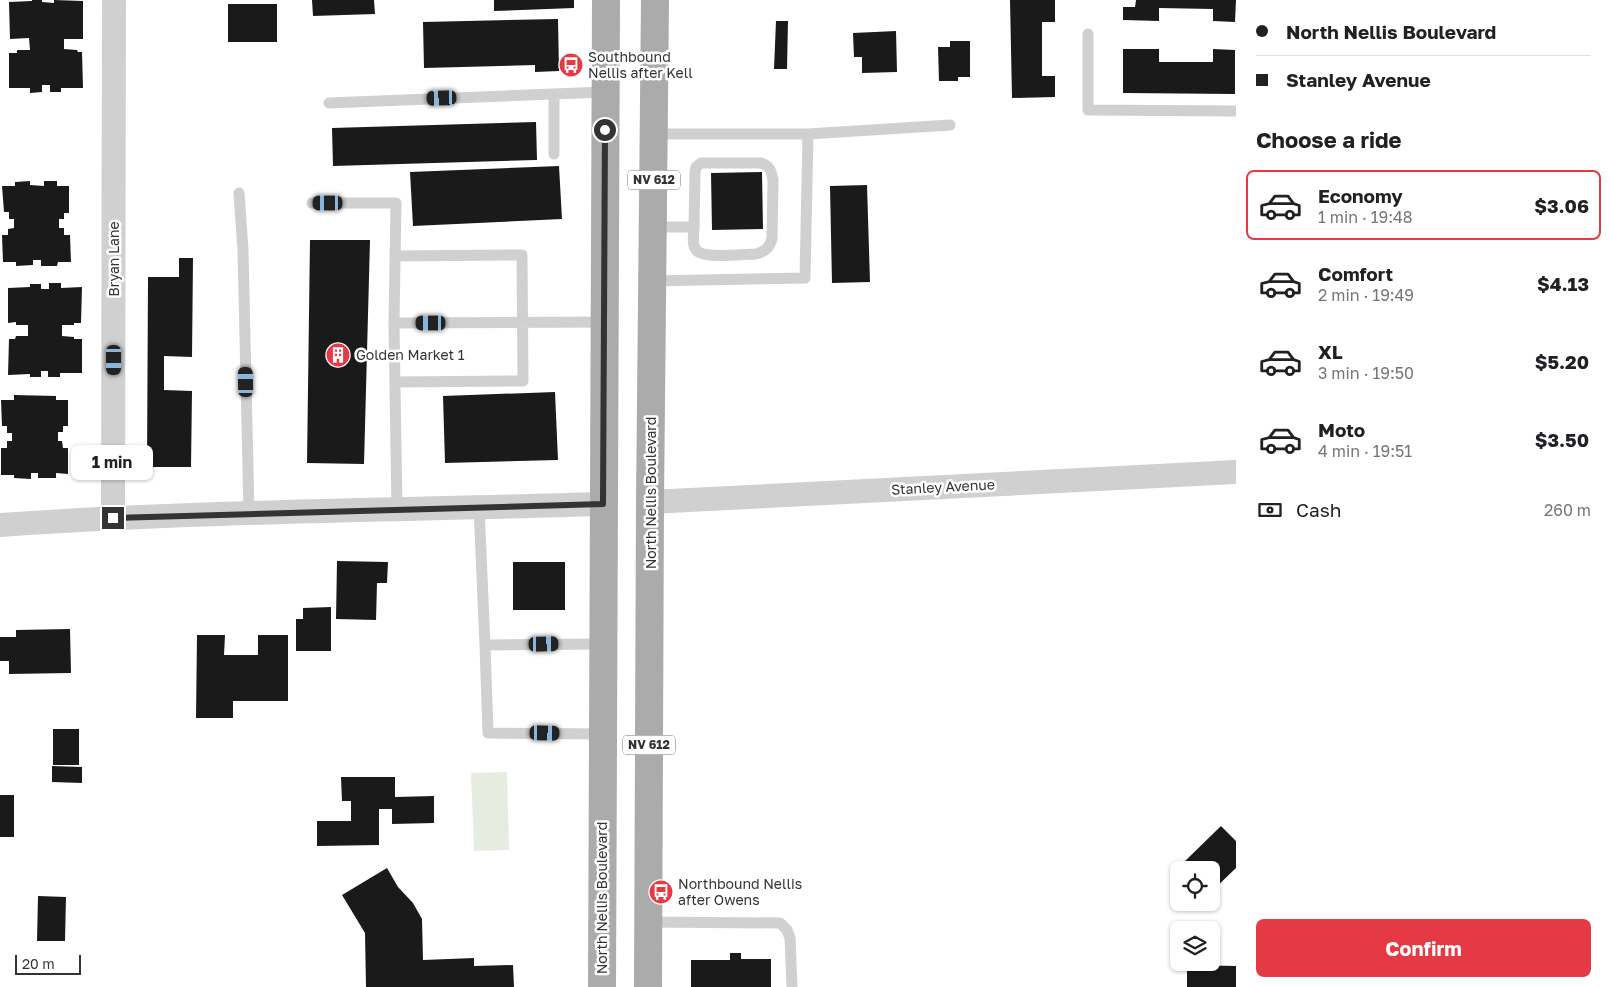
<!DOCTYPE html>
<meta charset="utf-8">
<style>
body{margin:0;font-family:"Golos Text",sans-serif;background:#f2f2f2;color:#202124;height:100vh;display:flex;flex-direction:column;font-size:19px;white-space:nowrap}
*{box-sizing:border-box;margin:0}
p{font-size:16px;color:#757577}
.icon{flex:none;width:28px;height:28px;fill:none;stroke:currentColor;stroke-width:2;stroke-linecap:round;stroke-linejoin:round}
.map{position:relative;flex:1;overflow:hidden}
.sheet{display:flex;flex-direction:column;background:#fff;width:375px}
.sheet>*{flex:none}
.guide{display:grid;align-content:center;height:110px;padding:0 20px;background:#fff}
.tools{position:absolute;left:1170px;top:861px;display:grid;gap:10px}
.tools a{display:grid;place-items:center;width:50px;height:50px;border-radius:8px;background:#fff;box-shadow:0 1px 4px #0004;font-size:25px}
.scale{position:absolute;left:15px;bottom:12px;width:66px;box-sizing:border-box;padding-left:5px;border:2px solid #333;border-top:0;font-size:14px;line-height:18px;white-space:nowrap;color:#333;-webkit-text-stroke:4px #fff;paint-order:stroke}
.end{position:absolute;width:22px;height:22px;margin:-11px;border:6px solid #333;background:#fff;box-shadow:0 0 0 2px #fff}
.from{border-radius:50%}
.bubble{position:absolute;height:35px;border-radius:8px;background:#fff;box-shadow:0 1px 4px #0004;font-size:16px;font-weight:700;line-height:35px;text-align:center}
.car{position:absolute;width:15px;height:30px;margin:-15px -8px;border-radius:6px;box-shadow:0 0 4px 1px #0007;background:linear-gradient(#222 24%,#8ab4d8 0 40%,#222 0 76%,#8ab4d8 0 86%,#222 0)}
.guide b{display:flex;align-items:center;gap:18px;height:48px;font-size:19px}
.guide b+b{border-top:1px solid #e0e0e0}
.guide i{width:12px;height:12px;background:#202124}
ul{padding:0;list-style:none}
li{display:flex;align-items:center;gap:15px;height:70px;margin:0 10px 8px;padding:0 10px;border:2px solid transparent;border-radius:8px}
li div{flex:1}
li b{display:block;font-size:19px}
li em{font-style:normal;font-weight:700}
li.current{border-color:#e63946}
li>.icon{width:45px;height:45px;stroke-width:1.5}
h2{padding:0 20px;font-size:22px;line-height:60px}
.pay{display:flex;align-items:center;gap:12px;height:55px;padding:0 20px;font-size:19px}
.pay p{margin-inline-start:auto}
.cta{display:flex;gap:10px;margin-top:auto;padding:10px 20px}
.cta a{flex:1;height:58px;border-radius:8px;background:#e63946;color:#fff;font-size:20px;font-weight:700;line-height:58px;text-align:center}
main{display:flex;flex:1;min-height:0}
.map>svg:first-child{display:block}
.green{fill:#e6ecdf}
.building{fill:#1a1a1a}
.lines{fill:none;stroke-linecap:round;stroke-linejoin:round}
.lane{stroke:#d0d0d0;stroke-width:11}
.street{stroke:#d0d0d0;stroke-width:24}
.primary{stroke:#ababab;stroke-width:28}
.route{stroke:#333;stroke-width:6}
.labels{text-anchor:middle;stroke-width:5;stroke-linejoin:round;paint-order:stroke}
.shield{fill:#fff;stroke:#707070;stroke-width:1}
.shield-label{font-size:12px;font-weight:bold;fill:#333}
.poi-label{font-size:14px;fill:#333;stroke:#fff;text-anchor:start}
.street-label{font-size:14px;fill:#333;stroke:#fff}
</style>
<main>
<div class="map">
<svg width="1236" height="987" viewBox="0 0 1236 987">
<rect width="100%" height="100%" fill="#fff"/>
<!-- green -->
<path class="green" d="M507 772 509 850 474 851 471 773Z"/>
<!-- building -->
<path class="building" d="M32 0H42V2L54 3V0L83 1V39H64V49L77 50 78 52H82L83 88H61V92H50V85H42V92L30 93V88H9V53H17V50H30L29 38 10 39 9 2 32 1Z
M312 0H374L375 14 313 16Z
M494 0H574V8L494 11Z
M1010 0H1055V22H1042V76H1055V97L1012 98Z
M1136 0H1236L1235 22 1213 21V9L1159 8V21L1123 20V7H1135Z
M228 4H277V42H228Z
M558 19 559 71 535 72V65L424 68 423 22Z
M776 21H788L787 69H774Z
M896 31 897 72 862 73V57H854L853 33Z
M950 41H970V77H958V81H939L938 47H950Z
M1123 49H1159V62H1213V49L1235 50V94L1123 93Z
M536 122 537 160 333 166 332 128Z
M559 166 562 219 413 226 410 172Z
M762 172 763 229 712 230 711 173Z
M30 181V185L44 186V181H57V186H69V213H64V219H59V228H64V235H70L71 262H58L57 266H41V260H33V265L16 266V262H3L2 235H8V229L14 228V219H9V212H4L2 186H15V182Z
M867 185 870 282 832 283 830 186Z
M310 240H370L364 464 307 463Z
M179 258H193L192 357 164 356V390L192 391 191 467H147L148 277H179Z
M49 283H61V288L82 287 81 323H74V325H62V336L74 337V339H82V373H60V377H48V371H41V377H30V374L8 375 9 339H15L16 336H28V325H16V322L8 323V288L30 287V284H41V289H49Z
M555 392 558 460 445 463 443 396Z
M14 395 56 396V400H68V426H63V432H58V441H62L63 448H68V474L56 473V478H38V473H31V479L14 478V475H1V448H7V441H12V433H7V426H2L1 400H14Z
M337 561 388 562 387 583H377L376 620 336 619Z
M513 562H565V610H513Z
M331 607V651H296V619H303V608Z
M70 629 71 673 9 674V661H0V637H16V630Z
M197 635H225L224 655H258V635H288V701H233V718H196Z
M53 729H79V765H53Z
M52 766 82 767V783L52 782Z
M341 777H395V797L434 796V823L392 824V809H379V845L317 846V821H351V801H342Z
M0 795H14V837H0Z
M1221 826 1236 841V868L1211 892V870H1190L1183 863Z
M387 868 398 887 413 903 422 919 423 960 474 958V966L513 965 514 987H366L365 933 342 895Z
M38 896 66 897 65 941H37Z
M730 953H741V959H771V987H691V960H730Z
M1187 965 1236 966V987H1187Z"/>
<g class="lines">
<!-- lane -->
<path class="lane" d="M1088 34V110L1236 111
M554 94V154
M329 103 605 92
M654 134H808L950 125
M239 193 243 250 249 513
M312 203H396L394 323 604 322
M653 227H694L695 173 696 167 701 163H761C770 166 771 170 773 180L772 239C769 248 766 251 756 254 744 254 705 259 697 251 691 245 694 234 694 227
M395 256 522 255 523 381 395 382
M653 281 805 278 808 134
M394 323 397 510
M479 507 485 645
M602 644 485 645 488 733 602 734
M649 922 780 923 787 930 790 938 792 987"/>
<!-- street -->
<path class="street" d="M650 502 1236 472
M113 518 114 0
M0 525C201 511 402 510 603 504"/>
<!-- primary -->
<path class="primary" d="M602 987 606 0
M648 987 650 502 655 0"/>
</g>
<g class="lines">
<!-- route -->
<path class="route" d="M113 518 603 504 605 130"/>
</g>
<!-- icons -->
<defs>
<symbol id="bus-disc" viewBox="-11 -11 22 22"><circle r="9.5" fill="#e63946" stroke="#fff"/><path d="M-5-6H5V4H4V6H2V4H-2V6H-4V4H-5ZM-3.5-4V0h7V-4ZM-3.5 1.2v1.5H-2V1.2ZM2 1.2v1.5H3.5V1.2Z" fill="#fff"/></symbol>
<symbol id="building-disc" viewBox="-11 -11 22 22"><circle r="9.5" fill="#e63946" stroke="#fff"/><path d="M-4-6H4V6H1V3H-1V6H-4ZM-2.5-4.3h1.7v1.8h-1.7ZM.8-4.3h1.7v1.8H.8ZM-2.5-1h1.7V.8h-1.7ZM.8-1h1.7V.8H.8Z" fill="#fff"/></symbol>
</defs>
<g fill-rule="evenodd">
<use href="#bus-disc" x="557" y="51" width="28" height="28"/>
<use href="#building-disc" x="324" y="341" width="28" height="28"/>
<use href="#bus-disc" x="647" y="878" width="28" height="28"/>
</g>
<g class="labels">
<!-- shield labels -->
<g class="shield">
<rect x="628" y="170.5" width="52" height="19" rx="4"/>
<rect x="623" y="735.5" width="52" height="19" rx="4"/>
</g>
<g class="shield-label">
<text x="654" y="184">NV 612</text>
<text x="649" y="749">NV 612</text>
</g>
<!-- poi labels -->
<g class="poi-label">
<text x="588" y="62">Southbound<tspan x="588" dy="16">Nellis after Kell</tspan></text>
<text x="356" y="360">Golden Market 1</text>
<text x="678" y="889">Northbound Nellis<tspan x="678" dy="16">after Owens</tspan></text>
</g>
<!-- street labels -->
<g class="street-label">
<text transform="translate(114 259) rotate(-90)" y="5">Bryan Lane</text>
<text transform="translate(943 487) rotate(-3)" y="5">Stanley Avenue</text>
<text transform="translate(651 493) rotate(-90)" y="5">North Nellis Boulevard</text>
<text transform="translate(602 898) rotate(-90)" y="5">North Nellis Boulevard</text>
</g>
</g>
</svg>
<div class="tools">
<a><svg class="icon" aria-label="locate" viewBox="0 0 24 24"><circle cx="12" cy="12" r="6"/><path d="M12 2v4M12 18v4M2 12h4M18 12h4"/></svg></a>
<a><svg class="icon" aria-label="layers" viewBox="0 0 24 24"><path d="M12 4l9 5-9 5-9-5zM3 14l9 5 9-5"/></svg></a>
</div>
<div class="scale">20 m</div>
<i class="end from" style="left:605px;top:130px"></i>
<i class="end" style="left:113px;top:518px"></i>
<div class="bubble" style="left:71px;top:445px;width:82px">1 min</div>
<i class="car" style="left:442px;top:98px;rotate:268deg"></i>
<i class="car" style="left:328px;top:203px;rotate:270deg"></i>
<i class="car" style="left:431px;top:323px;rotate:270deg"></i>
<i class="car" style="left:114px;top:360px;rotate:180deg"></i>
<i class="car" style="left:246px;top:382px;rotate:359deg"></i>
<i class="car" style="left:544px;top:644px;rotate:89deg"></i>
<i class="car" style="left:545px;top:733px;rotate:91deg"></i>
</div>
<section class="sheet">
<div class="guide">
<b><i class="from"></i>North Nellis Boulevard</b>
<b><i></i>Stanley Avenue</b>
</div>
<h2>Choose a ride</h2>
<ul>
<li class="current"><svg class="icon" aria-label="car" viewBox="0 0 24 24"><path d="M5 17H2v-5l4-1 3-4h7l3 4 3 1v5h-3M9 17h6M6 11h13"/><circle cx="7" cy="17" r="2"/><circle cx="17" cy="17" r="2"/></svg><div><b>Economy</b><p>1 min · 19:48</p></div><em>$3.06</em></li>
<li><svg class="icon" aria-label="car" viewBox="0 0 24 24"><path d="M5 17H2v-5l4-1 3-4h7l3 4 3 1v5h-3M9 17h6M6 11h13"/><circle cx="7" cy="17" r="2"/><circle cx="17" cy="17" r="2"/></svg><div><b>Comfort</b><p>2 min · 19:49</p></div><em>$4.13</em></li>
<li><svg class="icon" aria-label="car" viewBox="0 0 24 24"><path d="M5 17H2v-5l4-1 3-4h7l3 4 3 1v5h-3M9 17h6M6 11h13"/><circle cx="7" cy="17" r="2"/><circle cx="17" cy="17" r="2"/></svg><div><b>XL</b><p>3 min · 19:50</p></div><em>$5.20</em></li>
<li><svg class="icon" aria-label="car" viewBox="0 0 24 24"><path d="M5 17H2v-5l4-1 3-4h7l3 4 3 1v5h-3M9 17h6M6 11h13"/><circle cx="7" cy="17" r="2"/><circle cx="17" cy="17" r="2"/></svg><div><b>Moto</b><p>4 min · 19:51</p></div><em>$3.50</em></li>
</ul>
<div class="pay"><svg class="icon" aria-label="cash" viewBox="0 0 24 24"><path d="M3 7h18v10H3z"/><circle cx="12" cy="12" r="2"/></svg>Cash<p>260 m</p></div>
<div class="cta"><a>Confirm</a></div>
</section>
</main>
